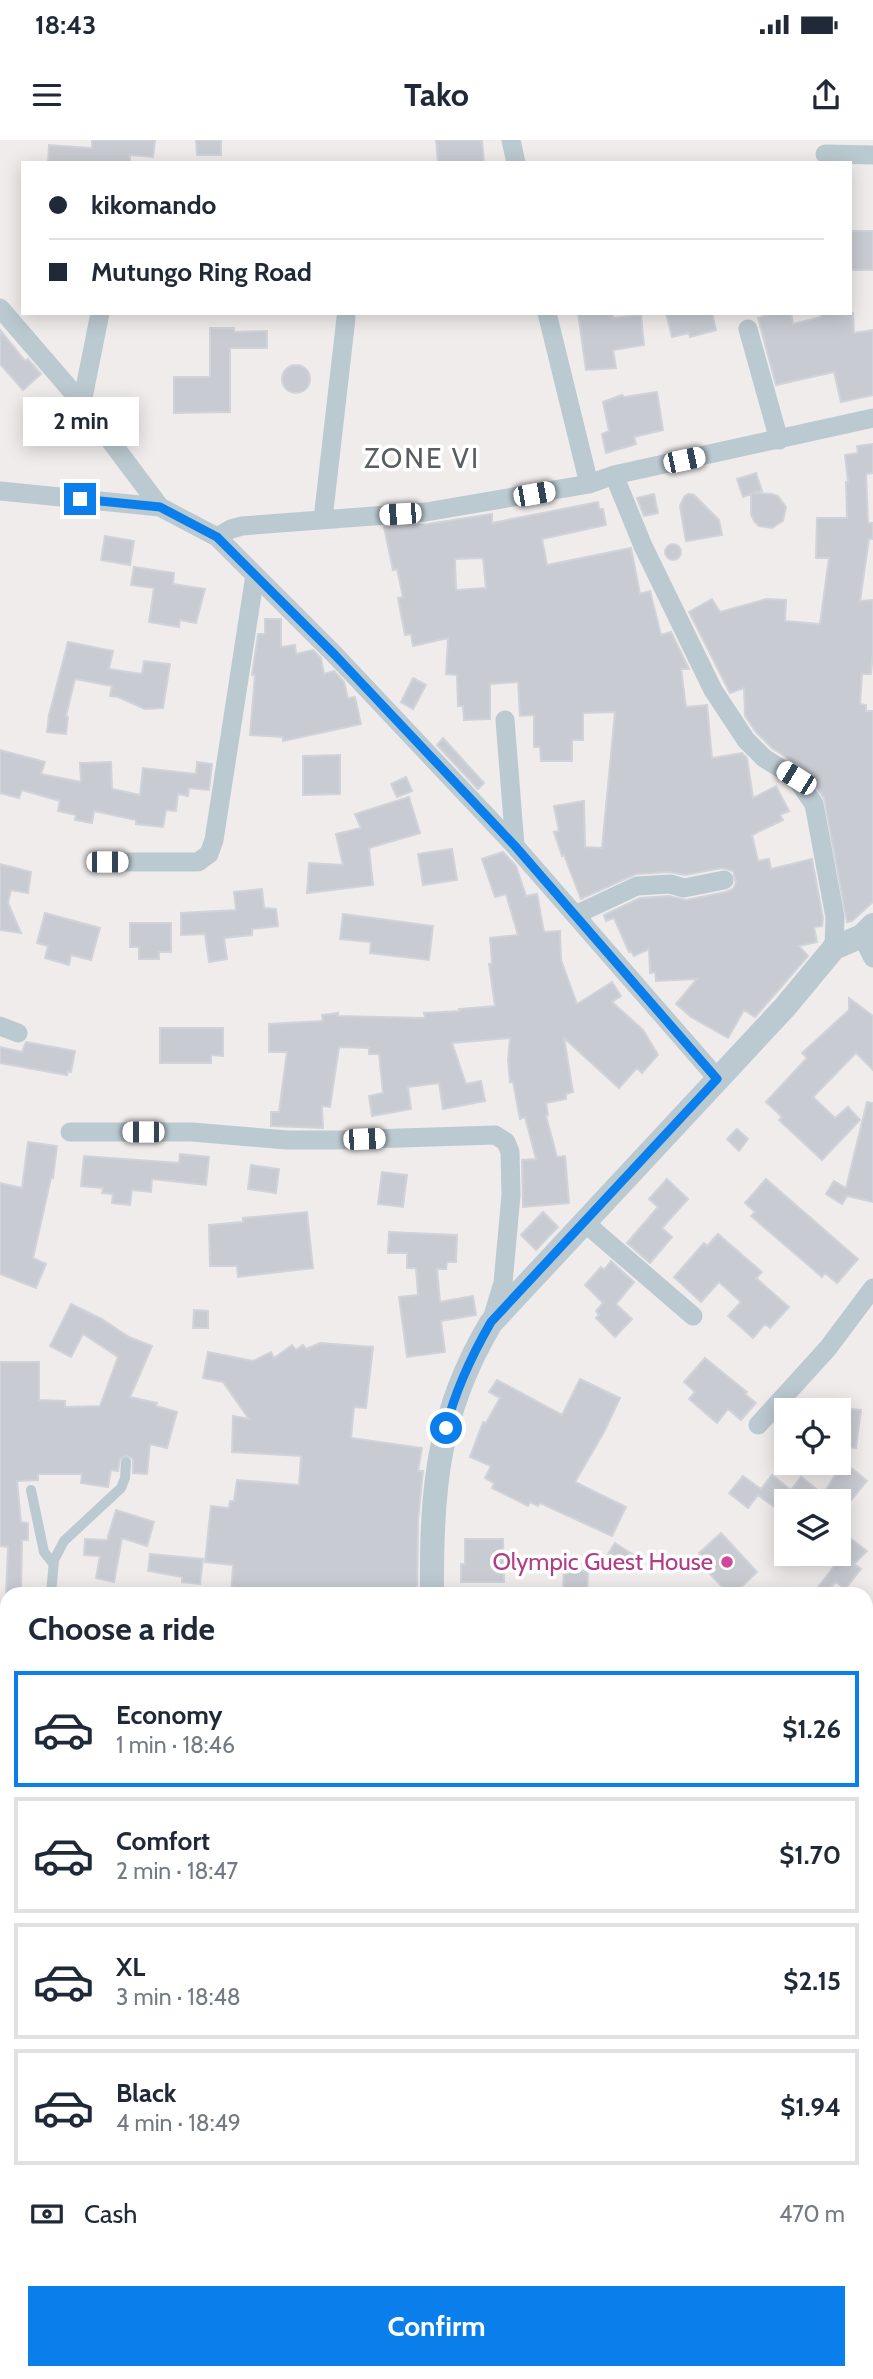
<!DOCTYPE html>
<meta charset="utf-8">
<style>
body{margin:0;font-family:Cabin,sans-serif;background:#f6f6f7;color:#1f2937;height:100vh;display:flex;flex-direction:column;font-size:26px;white-space:nowrap}
*{box-sizing:border-box;margin:0}
p{font-size:23px;color:#747a83}
.icon{flex:none;width:38px;height:38px;fill:none;stroke:currentColor;stroke-width:2;stroke-linecap:round;stroke-linejoin:round}
.map{position:relative;flex:1;overflow:hidden}
.drawer{position:absolute;left:0px;top:1447px;width:873px;height:793px;display:flex;flex-direction:column;background:#fff;border-radius:21px 21px 0 0;box-shadow:0 4px 18px #0003}
.drawer>*{flex:none}
.banner{position:absolute;left:21px;top:21px;width:831px;height:154px;border-radius:0px;box-shadow:0 4px 18px #0003;display:grid;align-content:center;height:154px;padding:0 28px;background:#fff}
.controls{position:absolute;left:774px;top:1258px;display:grid;gap:14px}
.controls a{display:grid;place-items:center;width:77px;height:77px;border-radius:0px;background:#fff;box-shadow:0 4px 18px #0003;font-size:35px}
.end{position:absolute;width:32px;height:32px;margin:-16px;border:9px solid #0a7feb;background:#fff;box-shadow:0 0 0 4px #fff}
.from{border-radius:50%}
.bubble{position:absolute;height:49px;border-radius:0px;background:#fff;box-shadow:0 4px 18px #0003;font-size:23px;font-weight:700;line-height:49px;text-align:center}
.car{position:absolute;width:21px;height:42px;margin:-21px -10px;border-radius:9px;box-shadow:0 0 5px 2px #0007;background:linear-gradient(#fff 24%,#345 0 40%,#fff 0 76%,#345 0 86%,#fff 0)}
.banner b{display:flex;align-items:center;gap:24px;height:66px;font-size:26px}
.banner b+b{border-top:2px solid #e0e1e3}
.banner i{width:18px;height:18px;background:#1f2937}
ul{padding:0;list-style:none}
li{display:flex;align-items:center;gap:21px;height:116px;margin:0 14px 10px;padding:0 14px;border:4px solid #e0e1e3;border-radius:0px}
li div{flex:1}
li b{display:block;font-size:26px}
li em{font-style:normal;font-weight:700}
li.selected{border-color:#0a7feb}
li>.icon{width:63px;height:63px;stroke-width:1.5}
h2{padding:0 28px;font-size:32px;line-height:84px}
.pay{display:flex;align-items:center;gap:18px;height:77px;padding:0 28px;font-size:26px}
.pay p{margin-inline-start:auto}
.primary-button{display:flex;gap:14px;margin-top:auto;padding:14px 28px}
.primary-button a{flex:1;height:80px;border-radius:0px;background:#0a7feb;color:#fff;font-size:28px;font-weight:700;line-height:80px;text-align:center}
.status{display:flex;justify-content:space-between;align-items:center;height:49px;padding:0 35px;background:#fff;direction:ltr}
.status svg{height:19px;fill:currentColor}
header{display:flex;justify-content:space-between;align-items:center;height:91px;padding:0 28px;background:#fff;font-size:32px;font-weight:700}
.map>svg:first-child{display:block}
.building{fill:#c8ccd2;stroke:#d0d3d9;stroke-width:2;fill-rule:evenodd}
.lines{fill:none;stroke-linecap:round;stroke-linejoin:round}
.service{stroke:#bbc9d0;stroke-width:10}
.minor{stroke:#bbc9d0;stroke-width:19}
.tertiary{stroke:#bbc9d0;stroke-width:24}
.secondary{stroke:#bdccd8;stroke-width:28}
.route{stroke:#0a7feb;stroke-width:9}
.hotel-dot{fill:#d1479c;stroke:#fff;stroke-width:2.5}
.labels{text-anchor:middle;stroke-width:7;stroke-linejoin:round;paint-order:stroke}
.hotel-label{font-size:24px;fill:#b23c85;stroke:#fff;text-anchor:end}
.quarter-label{font-size:28px;letter-spacing:2px;fill:#595e62;stroke:#fff}
</style>
<div class="status"><b>18:43</b><svg viewBox="0 0 49 12"><path d="M0 12V9h3v3zM5 12V6h3v6zM10 12V3h3v9zM15 12V0h3v12zM26 1h20v11H26zM47 4h2v5h-2z"/></svg></div>
<header><svg class="icon" aria-label="menu" viewBox="0 0 24 24"><path d="M4 6h16M4 12h16M4 18h16"/></svg>Tako<svg class="icon" aria-label="share" viewBox="0 0 24 24"><path d="M12 15V3M7 8l5-5 5 5M5 13v7h14v-7"/></svg></header>
<div class="map">
<svg width="873" height="2239" viewBox="0 0 873 2239">
<rect width="100%" height="100%" fill="#f0ecec"/>
<!-- building -->
<path class="building" d="M92 0H155L153 17 130 15V23H48L49 5 92 8Z
M196 0H221V15H197Z
M436 0H482L484 23H438Z
M851 91H873V130H851Z
M578 173H612L613 178 641 175 644 205 613 210 616 228 586 230Z
M666 173H712L716 190 690 197 689 193 672 197Z
M774 173H791L793 184 821 177V174L853 173 854 193 873 190V255L841 262 834 232 776 245 758 178Z
M210 188H234V192L267 191V208H230V272L174 273V237H210Z
M0 190 25 221 28 219 41 234 23 250 0 224Z
M282 239a14 14 0 1 1 28 0a14 14 0 1 1-28 0Z
M657 252 663 290 634 297 636 304 606 313 602 294 609 291 603 262 622 255 624 257Z
M873 304V333L866 334 868 383H873V399H869L860 461 873 460V512L871 534H862L860 564 866 565V571H873V762L852 781 847 782 824 658 803 628 772 608 756 592 745 576 744 548 730 553 689 472 712 459 720 472 767 459 786 460 785 481 820 484 829 418H816L817 378H847L846 342H848L845 315 858 313 857 306Z
M756 333 762 351 753 353 772 354 778 356 786 367 783 381 772 388 759 386 754 381 751 374V354L743 357 737 339Z
M654 354 658 373 644 376 637 358Z
M688 354 694 355 719 380 722 395 686 401 680 366 684 357Z
M598 362 599 369H603L606 385 542 399 547 425 631 408 640 454 650 451 661 495 671 492 689 529H681L686 567 707 565 712 618 742 613 747 618 753 658 776 646 789 671 780 675 783 680 752 695 758 721 769 719 771 729 812 719 823 778 822 786 814 787 817 802 799 806 808 816 755 877 744 870 728 898 691 877 676 864 697 839 656 841 655 832 650 833 649 809 634 816 631 811 629 812 614 778 606 781 604 775 640 758 669 756 686 760 726 752 733 749 736 743 733 731 722 728 685 735 670 732 636 734 581 759 564 715 562 716 554 692 559 691 554 666 584 661 585 707 602 708 615 572 583 573V600H572V621H541L540 607H534V575L520 576 518 542 490 544V579L464 580 463 566H458L457 535 446 534 448 498 413 506 411 494 405 495 398 458 403 457 397 429 393 430 384 387 428 384 492 374V383ZM483 418 486 448 456 450 455 419Z
M105 396 134 401 130 425 101 420Z
M665 412a8 8 0 1 1 16 0a8 8 0 1 1-16 0Z
M134 427 174 433 173 444 205 449 196 483 180 480 179 487 149 482 154 448 131 445Z
M265 479H281V507L295 505 296 514 313 510 321 518 324 534 334 531 344 542 348 558 355 557 361 584 283 601V597L250 595 255 535H252L258 494H265Z
M68 502 113 511 109 529 142 534 144 521 170 524 163 568 145 569 118 557 110 556 112 546 75 539 66 576 68 577 66 594 47 592 49 575Z
M413 538 426 545 413 569 401 562Z
M443 598 484 643 478 649 437 605Z
M0 610 45 622 41 634 81 642 80 623 111 622 112 649 140 655 143 628 196 634 197 622 212 624 209 650 189 648 188 656 178 654 176 671 166 670 163 687 136 684V680L94 671 92 683 75 680 76 675 58 671 60 661 22 650 19 658 0 653Z
M340 615V654L303 655V616Z
M406 637 412 651 397 657 391 644Z
M409 657 420 693 369 708 373 745 307 753 309 723 343 725 336 694 361 688 355 674Z
M452 709 457 740 423 745 418 714Z
M503 712 516 726 526 756 537 754 544 792 560 791 561 820 577 864 612 842 621 856 612 862 643 890 658 915 642 933 637 928 619 948 564 898 573 952 566 954V959L546 963 548 975 546 976 557 1017 565 1016 569 1063 523 1067 522 1020 536 1019 525 977 520 979 513 942H510L508 920 510 898 452 903 466 944 481 941 485 961 443 969 439 943 408 947 411 969 372 976 369 956 383 953 379 914H369V908L339 907 330 967 322 966 323 988 271 986V972H279L287 912H269V884L323 881 322 875 338 873V876L425 878 424 873 460 871 459 869 495 866 489 824 492 823 490 798 518 795 506 754 495 757 482 719Z
M0 724 31 732 28 753 11 750 8 763 21 793 0 790Z
M262 749 264 768 276 769 278 786 252 789V795L224 798 227 819 209 822 205 794 181 795V773L236 770 234 752Z
M45 773 100 788 91 820 71 815 69 825 45 818 48 806 37 803Z
M343 774 433 786 429 820 370 813 371 802 340 799Z
M130 783H171V812H159V819H139V807H130Z
M849 858 873 876V930L856 913 813 957 835 978 848 967 860 980 822 1020 779 980 782 977 766 962 807 918 802 913 849 870Z
M160 888H223V916L211 915V923H160Z
M26 902 75 911 71 932 68 931 67 935 0 923V907L22 912Z
M867 962 873 963V1062L847 1056 842 1064 826 1054 834 1041 846 1048Z
M737 989 748 999 739 1011 727 999Z
M28 1002 57 1006 53 1038H51L33 1118 46 1124 36 1148 0 1134V1043L22 1048Z
M180 1014 209 1017 206 1045 152 1039 151 1052 132 1050 130 1065 112 1063 113 1054 102 1053 103 1048 81 1046 84 1016 179 1023Z
M251 1025 279 1029 276 1053 248 1049Z
M382 1032 407 1035 403 1067 378 1064Z
M667 1039 688 1059 662 1088 672 1097 650 1123 627 1103 658 1067 649 1059Z
M766 1039 858 1119 837 1143 825 1133 822 1137 751 1076 755 1072 745 1063Z
M307 1072 313 1128 238 1137 237 1126H210L209 1085 243 1082V1078Z
M543 1072 558 1087 536 1110 521 1095Z
M389 1092 457 1095 456 1122H447L446 1129H437L440 1162 473 1156 476 1175 441 1181 445 1212 407 1217 399 1157 418 1155 416 1128H407V1113H388Z
M718 1094 762 1132 756 1138 789 1167 770 1188 765 1184 753 1198 728 1176 741 1162 719 1142 701 1162 674 1137 704 1103 707 1106Z
M611 1121 634 1142 616 1164 632 1179 615 1197 596 1178 599 1175 596 1171 603 1163 585 1145 601 1127 604 1130Z
M71 1164 102 1179 129 1197 152 1206 130 1257 157 1263 156 1266 177 1272 167 1308 150 1304 147 1334 133 1333V1319L126 1315 120 1319 118 1331 111 1330 108 1347 81 1343 82 1334H38V1340L17 1341 21 1382 28 1383V1400H22L21 1454H6L8 1407 0 1406V1222H39V1260L65 1261V1267L100 1266 118 1217 83 1194 71 1217 50 1206Z
M194 1170 208 1171V1188H193Z
M320 1203 373 1207 366 1268 354 1267 351 1298 422 1308 418 1331H423L418 1380 417 1454H231L233 1425 205 1422 211 1366 229 1368 230 1361H234L237 1340 299 1345 301 1316 232 1312 233 1276 249 1279 223 1242 203 1238 208 1212 253 1221 271 1212 274 1218 292 1205 296 1210 303 1205 306 1209Z
M705 1218 747 1252 745 1254 756 1263 741 1280 728 1269 717 1283 689 1259 695 1252 684 1242Z
M580 1239 620 1258 604 1292 575 1342 626 1367 612 1396 540 1363 538 1366 530 1362 528 1366 492 1348 494 1343 485 1338 491 1326 470 1317 483 1282 486 1283 500 1258 489 1252 497 1240 562 1275Z
M838 1268 861 1270 856 1308 838 1306Z
M844 1322 867 1341 838 1376V1362H783L777 1369 758 1355 748 1368 729 1353 743 1336 761 1349 772 1335 791 1350 801 1337 823 1354Z
M116 1370 154 1382 147 1406 122 1398 114 1442 96 1438 100 1416 84 1415 85 1399 107 1400Z
M838 1389 867 1411 854 1424 861 1429 845 1449 836 1442 825 1453 818 1447 839 1420Z
M721 1393 757 1432 734 1454H729L710 1434 715 1430 699 1413Z
M465 1399H503L504 1442H461V1424H465Z
M615 1403 635 1416 625 1431 605 1419Z
M150 1414 203 1419 200 1444 182 1442V1437L148 1431Z
M564 1430 588 1431 587 1452 563 1450Z"/>
<g class="lines">
<!-- service -->
<path class="service" d="M31 1350 44 1412 53 1423
M51 1454 54 1420 64 1401 121 1348 125 1338 126 1322
M465 1454 543 1452V1454"/>
<!-- minor -->
<path class="minor" d="M511 0 516 23
M825 14 873 15
M0 168 82 263 160 367
M547 173 589 344
M748 189 779 300
M82 263 100 173
M614 335 643 406 713 550 746 600 764 618 796 638 814 664 835 777 834 808
M0 351 160 367 217 397 335 515 515 706 717 938
M323 379 346 178
M217 397 231 389 242 386 426 372 589 344 614 335 873 278
M505 580 515 706
M107 722H198L209 714 214 700 255 435
M575 775 637 746 670 744 684 748 724 740
M862 796 873 818
M0 886 18 893
M70 992H192L287 1000H338L495 995 506 1002 510 1012 511 1055 503 1143 492 1179
M584 1082 693 1176
M758 1285 828 1208 873 1148
M0 2099 7 2100"/>
<!-- tertiary -->
<path class="tertiary" d="M432 1454C431 1351 437 1273 491 1183L785 867 834 808 862 796 873 785"/>
<!-- secondary -->
<path class="secondary" d="M0 1543H7
M866 1561H873"/>
</g>
<g class="lines">
<!-- route -->
<path class="route" d="M80 359 160 367 217 397 335 515 515 706 717 939 491 1182C472 1215 455 1251 446 1288"/>
</g>
<!-- markers -->
<circle class="hotel-dot" cx="727" cy="1422" r="7"/>
<g class="labels">
<!-- hotel labels -->
<g class="hotel-label">
<text x="713" y="1430">Olympic Guest House</text>
</g>
<!-- quarter labels -->
<g class="quarter-label">
<text x="422" y="328">ZONE VI</text>
</g>
</g>
</svg>
<div class="controls">
<a><svg class="icon" aria-label="locate" viewBox="0 0 24 24"><circle cx="12" cy="12" r="6"/><path d="M12 2v4M12 18v4M2 12h4M18 12h4"/></svg></a>
<a><svg class="icon" aria-label="layers" viewBox="0 0 24 24"><path d="M12 4l9 5-9 5-9-5zM3 14l9 5 9-5"/></svg></a>
</div>
<i class="end from" style="left:446px;top:1288px"></i>
<i class="end" style="left:80px;top:359px"></i>
<div class="bubble" style="left:23px;top:257px;width:116px">2 min</div>
<i class="car" style="left:684px;top:320px;rotate:78deg"></i>
<i class="car" style="left:534px;top:354px;rotate:80deg"></i>
<i class="car" style="left:400px;top:374px;rotate:266deg"></i>
<i class="car" style="left:796px;top:638px;rotate:302deg"></i>
<i class="car" style="left:107px;top:722px;rotate:90deg"></i>
<i class="car" style="left:143px;top:992px;rotate:270deg"></i>
<i class="car" style="left:364px;top:999px;rotate:88deg"></i>
<div class="banner">
<b><i class="from"></i>kikomando</b>
<b><i></i>Mutungo Ring Road</b>
</div>
<section class="drawer">
<h2>Choose a ride</h2>
<ul>
<li class="selected"><svg class="icon" aria-label="car" viewBox="0 0 24 24"><path d="M5 17H2v-5l4-1 3-4h7l3 4 3 1v5h-3M9 17h6M6 11h13"/><circle cx="7" cy="17" r="2"/><circle cx="17" cy="17" r="2"/></svg><div><b>Economy</b><p>1 min · 18:46</p></div><em>$1.26</em></li>
<li><svg class="icon" aria-label="car" viewBox="0 0 24 24"><path d="M5 17H2v-5l4-1 3-4h7l3 4 3 1v5h-3M9 17h6M6 11h13"/><circle cx="7" cy="17" r="2"/><circle cx="17" cy="17" r="2"/></svg><div><b>Comfort</b><p>2 min · 18:47</p></div><em>$1.70</em></li>
<li><svg class="icon" aria-label="car" viewBox="0 0 24 24"><path d="M5 17H2v-5l4-1 3-4h7l3 4 3 1v5h-3M9 17h6M6 11h13"/><circle cx="7" cy="17" r="2"/><circle cx="17" cy="17" r="2"/></svg><div><b>XL</b><p>3 min · 18:48</p></div><em>$2.15</em></li>
<li><svg class="icon" aria-label="car" viewBox="0 0 24 24"><path d="M5 17H2v-5l4-1 3-4h7l3 4 3 1v5h-3M9 17h6M6 11h13"/><circle cx="7" cy="17" r="2"/><circle cx="17" cy="17" r="2"/></svg><div><b>Black</b><p>4 min · 18:49</p></div><em>$1.94</em></li>
</ul>
<div class="pay"><svg class="icon" aria-label="cash" viewBox="0 0 24 24"><path d="M3 7h18v10H3z"/><circle cx="12" cy="12" r="2"/></svg>Cash<p>470 m</p></div>
<div class="primary-button"><a>Confirm</a></div>
</section>
</div>
